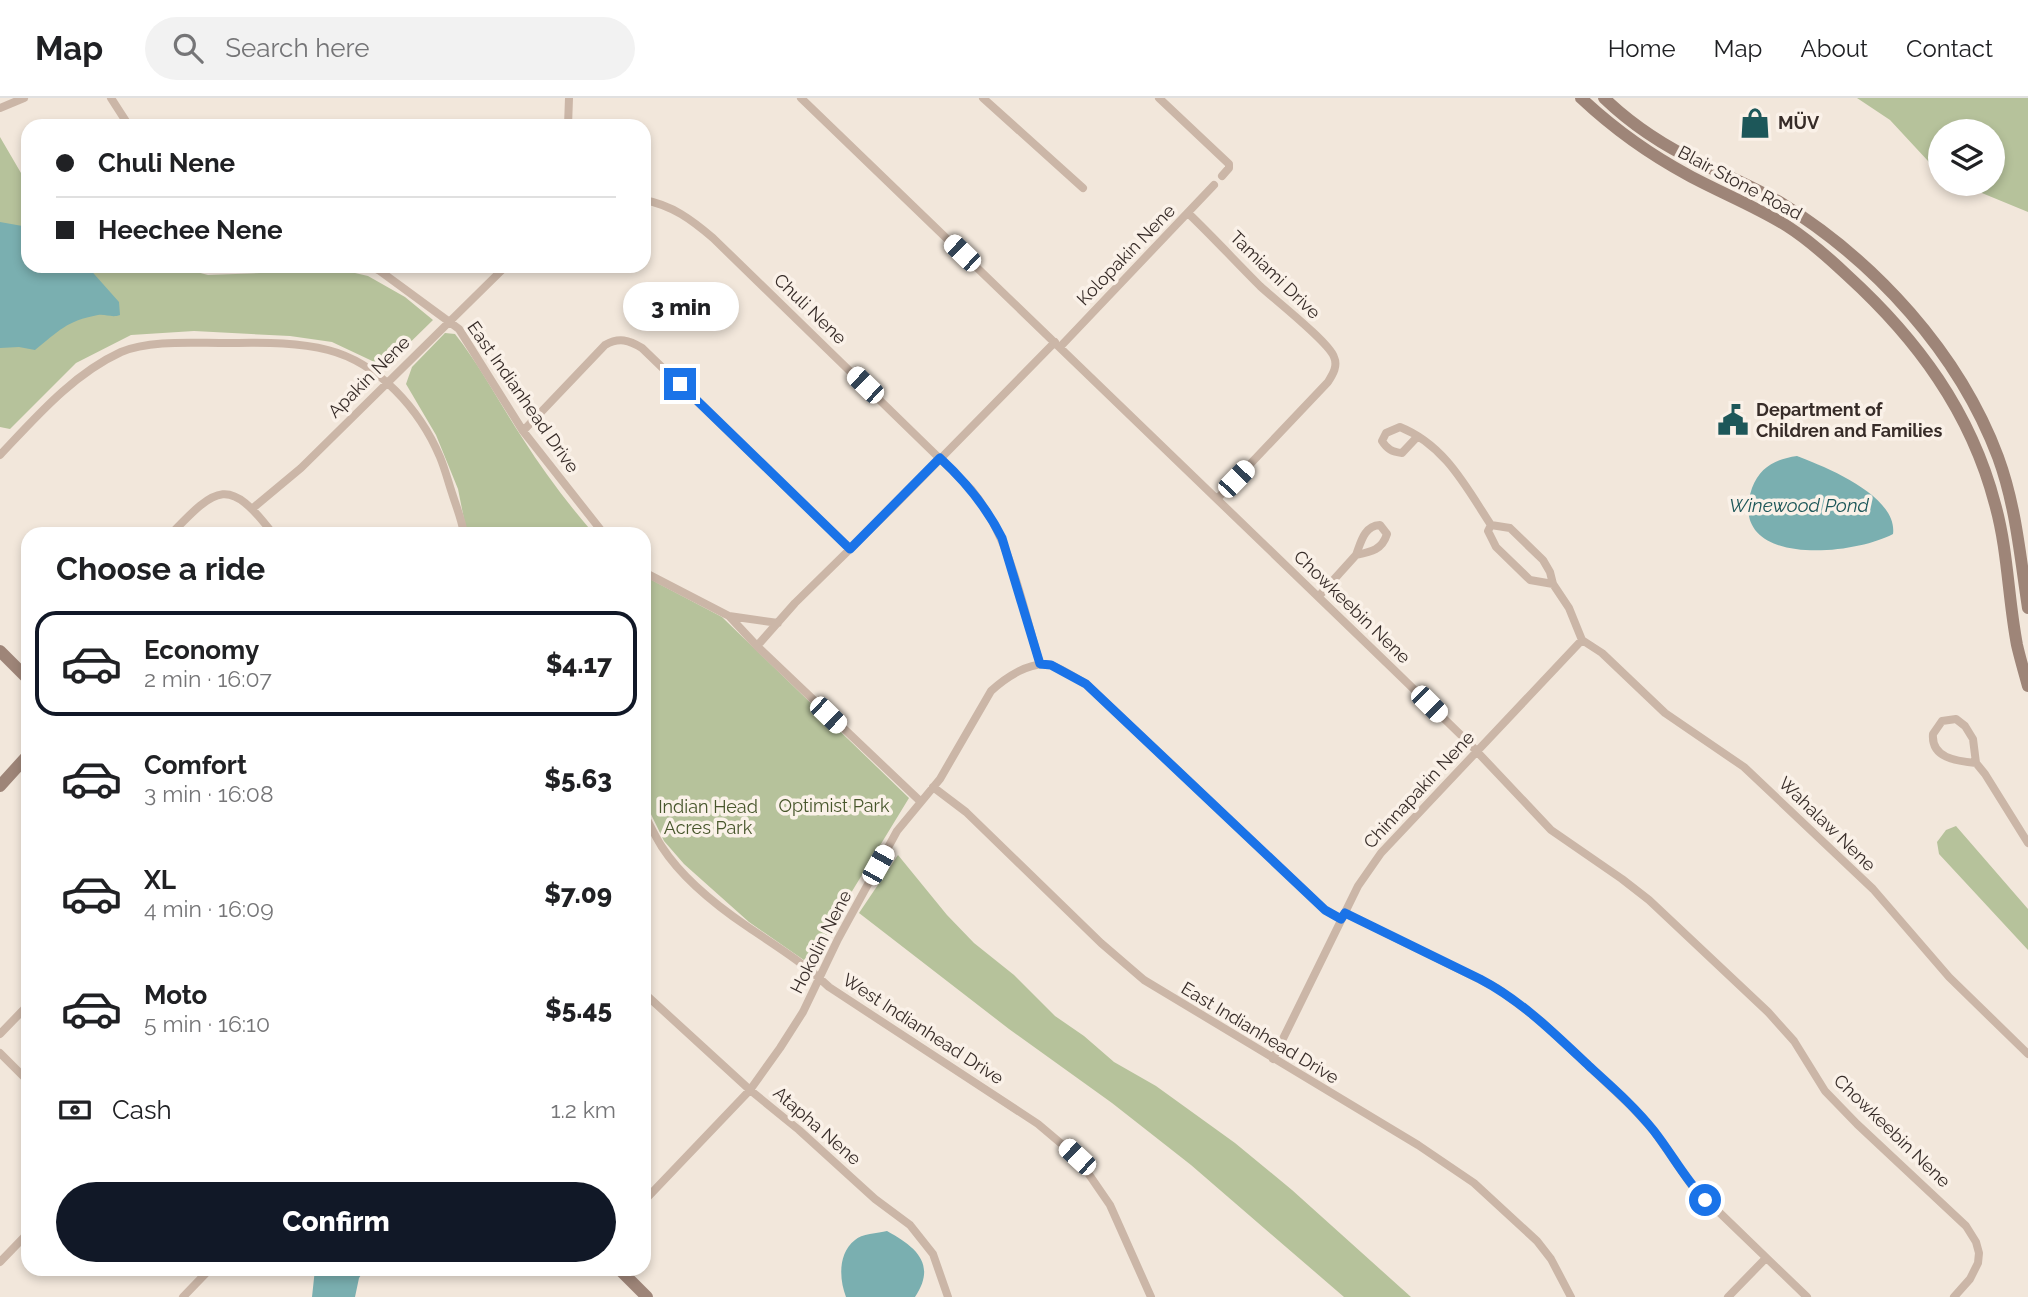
<!DOCTYPE html>
<meta charset="utf-8">
<style>
body{margin:0;font-family:Raleway,sans-serif;background:#f2f2f2;color:#202124;height:100vh;display:flex;flex-direction:column;font-size:26px;white-space:nowrap}
*{box-sizing:border-box;margin:0}
p{font-size:23px;color:#757577}
.icon{flex:none;width:38px;height:38px;fill:none;stroke:currentColor;stroke-width:2;stroke-linecap:round;stroke-linejoin:round}
.map{position:relative;flex:1;overflow:hidden}
.panel{position:absolute;left:21px;top:429px;width:630px;height:749px;display:flex;flex-direction:column;background:#fff;border-radius:21px;box-shadow:0 4px 10px #0003}
.panel>*{flex:none}
.hud{position:absolute;left:21px;top:21px;width:630px;height:154px;border-radius:21px;box-shadow:0 4px 10px #0003;display:grid;align-content:center;height:154px;padding:0 35px;background:#fff}
.buttons{position:absolute;left:1928px;top:21px;display:grid;gap:14px}
.buttons a{display:grid;place-items:center;width:77px;height:77px;border-radius:50%;background:#fff;box-shadow:0 4px 10px #0003;font-size:35px}
.end{position:absolute;width:32px;height:32px;margin:-16px;border:9px solid #1a73e8;background:#fff;box-shadow:0 0 0 4px #fff}
.from{border-radius:50%}
.bubble{position:absolute;height:49px;border-radius:24px;background:#fff;box-shadow:0 4px 10px #0003;font-size:23px;font-weight:800;line-height:49px;text-align:center}
.car{position:absolute;width:21px;height:42px;margin:-21px -10px;border-radius:9px;box-shadow:0 0 5px 2px #0007;background:linear-gradient(#fff 24%,#345 0 40%,#fff 0 76%,#345 0 86%,#fff 0)}
.hud b{display:flex;align-items:center;gap:24px;height:66px;font-size:26px}
.hud b+b{border-top:2px solid #e0e0e0}
.hud i{width:18px;height:18px;background:#202124}
ul{padding:0;list-style:none}
li{display:flex;align-items:center;gap:21px;height:105px;margin:0 14px 10px;padding:0 21px;border:4px solid transparent;border-radius:21px}
li div{flex:1}
li b{display:block;font-size:26px}
li em{font-style:normal;font-weight:800}
li.on{border-color:#111827}
li>.icon{width:63px;height:63px;stroke-width:1.5}
h2{padding:0 35px;font-size:32px;line-height:84px}
.pay{display:flex;align-items:center;gap:18px;height:77px;padding:0 35px;font-size:26px}
.pay p{margin-inline-start:auto}
.primary-button{display:flex;gap:14px;margin-top:auto;padding:14px 35px}
.primary-button a{flex:1;height:80px;border-radius:42px;background:#111827;color:#fff;font-size:28px;font-weight:800;line-height:80px;text-align:center}
header{display:flex;align-items:center;gap:42px;box-sizing:border-box;height:98px;padding:0 35px;background:#fff;border-bottom:2px solid #e0e0e0}
header strong{font-size:33px}
nav{display:flex;gap:38px;margin-inline-start:auto;font-size:24px}
.search{width:490px;height:63px;background:#f2f2f2;display:flex;align-items:center;gap:18px;box-sizing:border-box;padding:0 24px;border-radius:38px;color:#757577;font-size:26px}
.map>svg:first-child{display:block}
.green{fill:#b6c29b}
.water{fill:#7aafb0}
.lines{fill:none;stroke-linecap:round;stroke-linejoin:round}
.street{stroke:#cbb6a7;stroke-width:8}
.secondary{stroke:#9e8578;stroke-width:12}
.route{stroke:#1a73e8;stroke-width:9}
.labels{text-anchor:middle;stroke-width:7;stroke-linejoin:round;paint-order:stroke}
.poi-label{font-size:18px;font-weight:bold;fill:#372c28;stroke:#faf1e8;text-anchor:start}
.street-label{font-size:18px;fill:#372c28;stroke:#faf1e8}
.park-label{font-size:18px;fill:#47562b;stroke:#faf1e8}
.water-label{font-size:19px;font-style:italic;fill:#1d5759;stroke:#faf1e8}
</style>
<header>
<strong>Map</strong>
<div class="search"><svg class="icon" aria-label="search" viewBox="0 0 24 24"><circle cx="10" cy="10" r="6"/><path d="M15 15l6 6"/></svg>Search here</div>
<nav><a>Home</a><a>Map</a><a>About</a><a>Contact</a></nav>
</header>
<div class="map">
<svg width="2028" height="1199" viewBox="0 0 2028 1199">
<rect width="100%" height="100%" fill="#f2e7db"/>
<!-- green -->
<path class="green" d="M1857 0H2028V114L1960 86H1993V33H1941V77L1890 22Z
M0 39 28 87V168H173L208 177 342 172 368 178 405 199 433 222 385 269 332 244 290 238 194 233 131 237 76 265 10 331 0 329Z
M445 235 455 236C481 269 500 306 523 341 544 374 568 406 594 436H467L458 391 436 337 406 286 412 269Z
M644 478 722 519 909 700 843 808 811 867 749 824 684 766 664 743 644 702Z
M1956 728 2028 811V852L1939 756 1937 744 1946 732Z
M898 757 947 817 974 845 1014 877 1055 918 1084 938 1114 964 1156 988 1235 1045 1292 1092 1411 1199H1344L1191 1067 1112 1005 1009 931 859 815Z"/>
<!-- water -->
<path class="water" d="M0 124 28 129V168H87L119 204 120 217C112 220 106 216 98 217 66 223 59 233 35 252L19 249 0 250Z
M1797 358C1826 369 1898 398 1893 436 1852 458 1725 470 1752 390 1760 369 1776 361 1797 358Z
M887 1133C916 1149 937 1166 915 1199H846C839 1181 838 1155 855 1142 861 1136 878 1135 887 1133Z
M315 1171H365L359 1180 355 1199H312Z"/>
<g class="lines">
<!-- street -->
<path class="street" d="M111 0 129 28
M801 0 1392 570 1466 642 1551 732 1622 781 1649 802 1768 914 1794 943 1825 993 1857 1026 1966 1128 1976 1144 1979 1155 1978 1165 1970 1181 1954 1199
M983 0 1083 90
M1159 0 1229 66V70L1222 78
M0 10 24 0
M568 28 569 0
M644 102C672 107 692 122 713 140L971 391C1011 440 1022 507 1040 566
M1188 115C1213 139 1236 164 1260 188 1275 202 1329 244 1334 259 1338 268 1333 276 1328 284L1217 401
M223 168 259 171 304 168
M370 168 380 173 459 231 523 333 604 436
M1060 249 1214 87
M523 333 605 247C619 239 629 242 642 250L850 451
M1417 339 1402 355C1392 354 1387 351 1382 343L1386 335 1400 329C1445 347 1466 389 1491 427L1488 433 1496 449 1530 482 1553 486
M0 357C36 319 73 276 121 254 149 242 192 245 222 245 257 245 293 243 328 252 379 265 420 312 440 359 445 371 448 383 452 395 456 408 462 422 464 436
M253 410 301 370 506 168
M1380 427 1387 436C1382 452 1371 454 1356 457 1361 444 1364 428 1380 427Z
M1491 427 1510 430 1543 462 1550 474 1553 486 1569 510 1582 542 1602 555 1665 615 1744 669 1873 791 1949 879 2028 956
M171 436C217 388 229 378 273 436
M644 474 729 518 757 548 920 703
M1319 498 1356 457
M729 518 778 525
M757 548 795 505 893 409 1055 244
M1976 665C1956 663 1931 660 1933 636L1942 623 1956 621 1965 628 1973 641 1976 665 1985 676 2028 745
M933 689 966 714 1101 845 1144 882 1418 1047 1474 1085 1537 1143 1551 1161 1571 1199
M644 716C650 727 655 738 662 749 682 780 717 808 748 829 776 848 804 865 829 889L1038 1026 1077 1059 1110 1107 1151 1199
M1345 815 1497 890 1542 924 1630 1007 1653 1032 1692 1088 1807 1199
M644 895 750 992 799 1032 875 1101 910 1127 933 1156 948 1199
M0 936 28 907
M0 955 28 983
M1273 961 1358 788 1381 755 1582 542
M644 1103 750 992 780 950 803 914 838 841 897 733 940 681 991 593C1005 580 1031 562 1051 567 1063 571 1075 580 1086 586L1325 812 1341 821
M0 1164 28 1135
M471 1172 473 1171
M183 1199 210 1171
M1728 1199 1766 1160"/>
<!-- secondary -->
<path class="secondary" d="M1581 0C1614 31 1649 56 1688 77 1721 95 1755 108 1787 128 1809 142 1829 160 1848 178 1917 241 1971 314 1995 406 2008 452 2008 500 2017 547 2020 560 2024 574 2028 588
M1604 0C1632 27 1666 49 1700 65 1727 78 1756 90 1781 105 1875 163 1959 255 1998 359 2016 408 2020 458 2028 510
M0 553 28 581
M0 688 28 657
M619 1171 647 1199"/>
</g>
<g class="lines">
<!-- route -->
<path class="route" d="M680 286 850 451 940 360C966 384 986 408 1002 440L1040 566 1051 567 1086 586 1325 812 1341 821 1345 815 1480 881C1522 903 1555 936 1589 968 1612 989 1635 1009 1654 1033 1672 1056 1685 1081 1705 1102"/>
</g>
<!-- icons -->
<defs>
<symbol id="shop-bare" viewBox="-9 -9 18 18"><path d="M-5-2.5h2.3a2.7 3.5 0 0 1 5.4 0H5L5.5 6h-11ZM-1.5-2.5h3a1.5 2.3 0 0 0-3 0Z" fill="#1d5759" stroke="#faf1e8" stroke-width="2.5" paint-order="stroke"/></symbol>
<symbol id="civic-bare" viewBox="-9 -9 18 18"><path d="M-.6-6.5H3V-4.5H.6V-3L4-1V1h2V6H-6V1h2V-1L-.6-3ZM-1.2 2.5V6h2.4V2.5Z" fill="#1d5759" stroke="#faf1e8" stroke-width="2.5" paint-order="stroke"/></symbol>
</defs>
<g fill-rule="evenodd">
<use href="#shop-bare" x="1733" y="3" width="44" height="44"/>
<use href="#civic-bare" x="1711" y="300" width="44" height="44"/>
</g>
<g class="labels">
<!-- poi labels -->
<g class="poi-label">
<text x="1778" y="31">MÜV</text>
<text x="1756" y="318">Department of<tspan x="1756" dy="21">Children and Families</tspan></text>
</g>
<!-- street labels -->
<g class="street-label">
<text transform="translate(1740 85) rotate(28)" y="6">Blair Stone Road</text>
<text transform="translate(1126 157) rotate(-46)" y="6">Kolopakin Nene</text>
<text transform="translate(1275 177) rotate(44)" y="6">Tamiami Drive</text>
<text transform="translate(810 211) rotate(44)" y="6">Chuli Nene</text>
<text transform="translate(369 279) rotate(-45)" y="6">Apakin Nene</text>
<text transform="translate(523 299) rotate(55)" y="6">East Indianhead Drive</text>
<text transform="translate(1352 509) rotate(44)" y="6">Chowkeebin Nene</text>
<text transform="translate(1419 692) rotate(-47)" y="6">Chinnapakin Nene</text>
<text transform="translate(1827 726) rotate(44)" y="6">Wahalaw Nene</text>
<text transform="translate(821 844) rotate(-63)" y="6">Hokolin Nene</text>
<text transform="translate(923 931) rotate(33)" y="6">West Indianhead Drive</text>
<text transform="translate(1260 935) rotate(31)" y="6">East Indianhead Drive</text>
<text transform="translate(817 1028) rotate(41)" y="6">Atapha Nene</text>
<text transform="translate(1892 1033) rotate(44)" y="6">Chowkeebin Nene</text>
</g>
<!-- park labels -->
<g class="park-label">
<text x="834" y="714">Optimist Park</text>
<text x="708" y="715">Indian Head<tspan x="708" dy="21">Acres Park</tspan></text>
</g>
<!-- water labels -->
<g class="water-label">
<text x="1799" y="414">Winewood Pond</text>
</g>
</g>
</svg>
<div class="buttons">
<a><svg class="icon" aria-label="layers" viewBox="0 0 24 24"><path d="M12 4l9 5-9 5-9-5zM3 14l9 5 9-5"/></svg></a>
</div>
<i class="end from" style="left:1705px;top:1102px"></i>
<i class="end" style="left:680px;top:286px"></i>
<div class="bubble" style="left:623px;top:184px;width:116px">3 min</div>
<i class="car" style="left:962px;top:155px;rotate:314deg"></i>
<i class="car" style="left:865px;top:287px;rotate:314deg"></i>
<i class="car" style="left:1236px;top:381px;rotate:44deg"></i>
<i class="car" style="left:1429px;top:606px;rotate:135deg"></i>
<i class="car" style="left:828px;top:617px;rotate:134deg"></i>
<i class="car" style="left:878px;top:767px;rotate:29deg"></i>
<i class="car" style="left:1077px;top:1059px;rotate:313deg"></i>
<div class="hud">
<b><i class="from"></i>Chuli Nene</b>
<b><i></i>Heechee Nene</b>
</div>
<section class="panel">
<h2>Choose a ride</h2>
<ul>
<li class="on"><svg class="icon" aria-label="car" viewBox="0 0 24 24"><path d="M5 17H2v-5l4-1 3-4h7l3 4 3 1v5h-3M9 17h6M6 11h13"/><circle cx="7" cy="17" r="2"/><circle cx="17" cy="17" r="2"/></svg><div><b>Economy</b><p>2 min · 16:07</p></div><em>$4.17</em></li>
<li><svg class="icon" aria-label="car" viewBox="0 0 24 24"><path d="M5 17H2v-5l4-1 3-4h7l3 4 3 1v5h-3M9 17h6M6 11h13"/><circle cx="7" cy="17" r="2"/><circle cx="17" cy="17" r="2"/></svg><div><b>Comfort</b><p>3 min · 16:08</p></div><em>$5.63</em></li>
<li><svg class="icon" aria-label="car" viewBox="0 0 24 24"><path d="M5 17H2v-5l4-1 3-4h7l3 4 3 1v5h-3M9 17h6M6 11h13"/><circle cx="7" cy="17" r="2"/><circle cx="17" cy="17" r="2"/></svg><div><b>XL</b><p>4 min · 16:09</p></div><em>$7.09</em></li>
<li><svg class="icon" aria-label="car" viewBox="0 0 24 24"><path d="M5 17H2v-5l4-1 3-4h7l3 4 3 1v5h-3M9 17h6M6 11h13"/><circle cx="7" cy="17" r="2"/><circle cx="17" cy="17" r="2"/></svg><div><b>Moto</b><p>5 min · 16:10</p></div><em>$5.45</em></li>
</ul>
<div class="pay"><svg class="icon" aria-label="cash" viewBox="0 0 24 24"><path d="M3 7h18v10H3z"/><circle cx="12" cy="12" r="2"/></svg>Cash<p>1.2 km</p></div>
<div class="primary-button"><a>Confirm</a></div>
</section>
</div>
